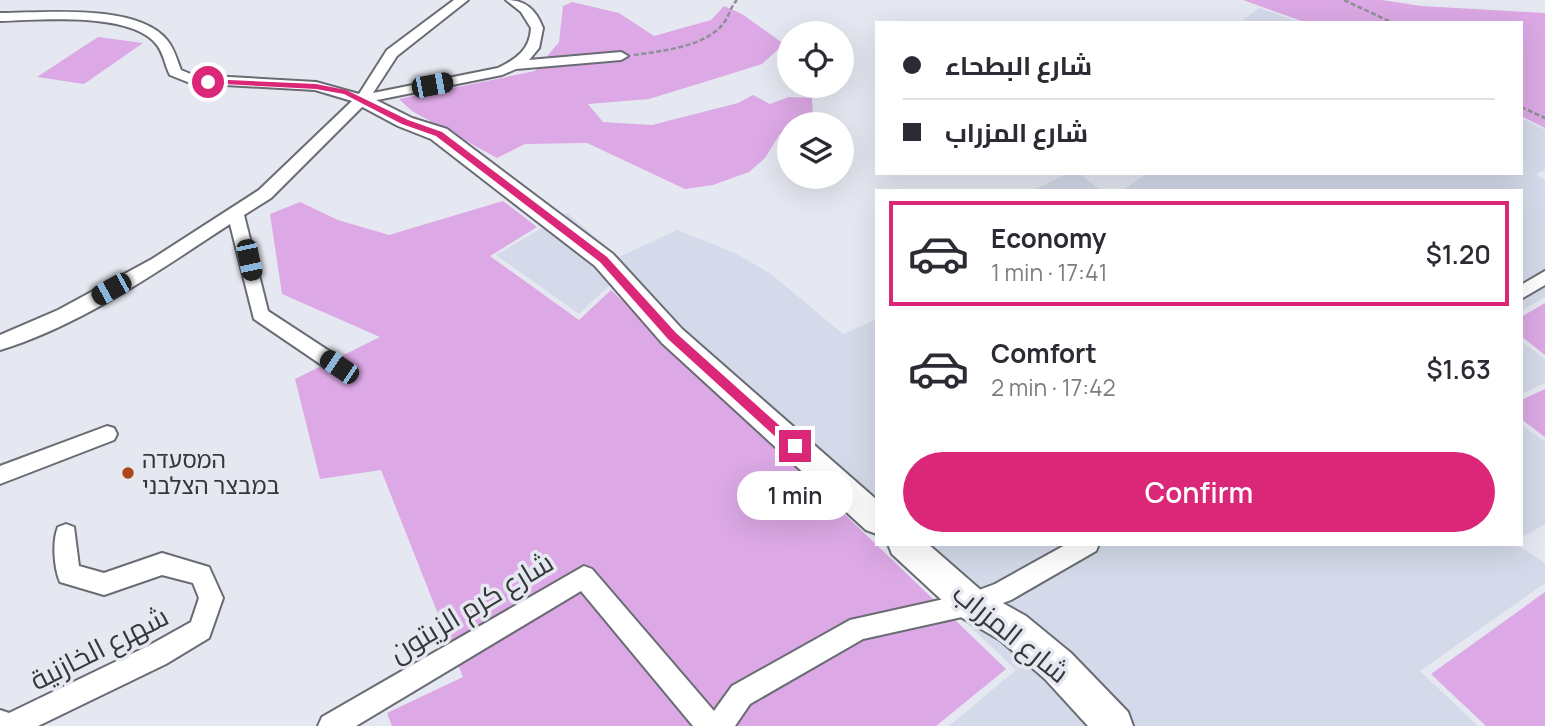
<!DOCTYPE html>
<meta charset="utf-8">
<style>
body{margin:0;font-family:Manrope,Cairo,"Noto Sans Hebrew",sans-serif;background:#f7f7f7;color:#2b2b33;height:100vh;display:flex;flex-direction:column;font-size:26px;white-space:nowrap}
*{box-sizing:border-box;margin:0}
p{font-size:23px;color:#7c7c81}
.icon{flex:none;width:38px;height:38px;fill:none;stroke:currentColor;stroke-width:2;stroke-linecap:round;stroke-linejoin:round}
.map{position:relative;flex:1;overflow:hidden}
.side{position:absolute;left:875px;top:189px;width:648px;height:357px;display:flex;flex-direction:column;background:#fff;border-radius:0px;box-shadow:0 7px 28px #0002}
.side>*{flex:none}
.banner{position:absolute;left:875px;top:21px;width:648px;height:154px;border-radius:0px;box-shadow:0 7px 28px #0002;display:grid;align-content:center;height:154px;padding:0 28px;background:#fff}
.fabs{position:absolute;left:777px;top:21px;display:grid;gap:14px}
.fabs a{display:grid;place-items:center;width:77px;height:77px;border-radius:50%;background:#fff;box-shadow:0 7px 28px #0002;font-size:35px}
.end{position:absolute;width:32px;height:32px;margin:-16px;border:9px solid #db2777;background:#fff;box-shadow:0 0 0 4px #fff}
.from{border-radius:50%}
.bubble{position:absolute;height:49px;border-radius:24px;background:#fff;box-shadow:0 7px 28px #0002;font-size:23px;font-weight:600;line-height:49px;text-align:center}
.car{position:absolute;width:21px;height:42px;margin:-21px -10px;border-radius:9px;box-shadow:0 0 5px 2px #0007;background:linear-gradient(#222 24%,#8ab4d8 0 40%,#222 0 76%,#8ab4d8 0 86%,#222 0)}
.banner b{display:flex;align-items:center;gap:24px;height:66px;font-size:26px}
.banner b+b{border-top:2px solid #e1e1e2}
.banner i{width:18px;height:18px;background:#2b2b33}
ul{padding:12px 0 0;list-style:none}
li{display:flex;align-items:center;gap:21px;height:105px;margin:0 14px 10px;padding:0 14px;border:4px solid transparent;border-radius:0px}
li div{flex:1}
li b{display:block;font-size:26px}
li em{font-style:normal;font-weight:600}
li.active{border-color:#db2777}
li>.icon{width:63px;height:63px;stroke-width:1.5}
.cta{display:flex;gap:14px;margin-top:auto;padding:14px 28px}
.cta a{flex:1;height:80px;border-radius:42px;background:#db2777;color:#fff;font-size:28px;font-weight:600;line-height:80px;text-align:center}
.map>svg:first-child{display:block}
.built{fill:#d4dae9}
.green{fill:#dca8e5}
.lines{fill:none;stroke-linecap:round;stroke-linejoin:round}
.street-casing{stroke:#696c73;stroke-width:4}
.secondary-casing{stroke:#696c73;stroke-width:4}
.path{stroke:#8e9096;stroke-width:2.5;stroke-dasharray:5 2.5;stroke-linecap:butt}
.street{fill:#fff;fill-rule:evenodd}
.secondary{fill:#fff;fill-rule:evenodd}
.route{fill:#db2777}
.poi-dot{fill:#ac461d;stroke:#e5e8f1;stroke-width:2.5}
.labels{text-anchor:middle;stroke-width:7;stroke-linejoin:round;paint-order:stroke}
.poi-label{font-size:23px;fill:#36373a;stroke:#e5e8f1;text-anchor:start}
.near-street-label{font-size:28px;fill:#36373a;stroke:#e5e8f1}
</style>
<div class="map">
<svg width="1545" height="726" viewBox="0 0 1545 726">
<rect width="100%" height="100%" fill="#e5e8f1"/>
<!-- built -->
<path class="built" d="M1259 8 1302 23H1239Z
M1521 118 1545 130V170L1536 174 1545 180V297L1521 311V191H1122L1147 173H1521Z
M1069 173H1079L1101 191H1031Z
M567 213 619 257 677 230 735 253 771 274 843 334 877 319V539L611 284 579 314 496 255Z
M1521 341 1545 359V383L1521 394Z
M1521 424 1545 442V524L1521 538Z
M883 544H1516L1545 563V583L1420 671 1478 726H949L1016 670Z"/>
<!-- green -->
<path class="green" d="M1243 0H1382L1421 6 1545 13V128L1521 116V23H1307Z
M572 2 619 13 654 36 711 20 724 6 742 14 784 44 762 64 714 79 649 99 588 104 603 122 652 125 738 103 753 95 770 104 789 97 812 98 813 118 800 124H789V129L780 134 765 158 749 172 713 185 685 189 587 143 525 144 497 158 412 111 399 99 535 71 559 42 563 6Z
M98 37 143 43 84 84 37 77Z
M503 201 537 227 490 256 579 320 611 290 1006 669 936 726H392L387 713 463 677 381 470 320 479 295 379 380 337 282 294 270 214 300 202 338 220 389 235Z
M1545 303V355L1521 336V317Z
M1545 389V437L1521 419V400Z
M1545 592V726H1486L1431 674Z"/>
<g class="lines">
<defs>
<path id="street" d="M454 0H468L397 56 373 93 498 68C516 59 530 50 531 28L521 12 506 0C526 0 536 10 543 28L539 48 529 60 621 52 628 56 621 60 516 69 502 75 367 102 271 198 244 215 268 311 346 362 349 367 346 372H332L254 319 230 224C160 270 80 326 0 350V335L58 310 152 259 259 190 352 101 315 90 190 83 170 75C165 66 164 54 157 45 132 11 38 20 0 21V13C43 13 137 3 167 40 174 48 177 60 181 70L193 75 316 82 359 94 387 50Z
M1545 271V285L1521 299V285Z
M107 426 114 428 117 434 114 440 0 484V466Z
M66 524 74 527 79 566 104 573 162 553 209 567 223 598 209 638 166 664 38 726H0V710L9 713 148 646 191 622 199 598 193 583 162 575 104 595 60 582C54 568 52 541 58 527Z
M1067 544H1099L1096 551 1011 600 971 615 863 639 750 704 735 726H693L581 591 356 726H318L322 717 584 566 592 569 714 711 732 686 850 620 971 593 995 584Z"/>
<path id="secondary" d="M362 93 412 118 447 129 613 254 682 329 877 500V534L866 530 662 343 595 266 431 139 398 126 355 103 352 99 355 95Z
M888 544H928L983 592 1026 616 1071 653 1128 712 1133 726H1088L1045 679 1000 640 959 616 892 554Z"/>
</defs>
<!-- street casing -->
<use href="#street" class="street-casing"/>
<!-- secondary casing -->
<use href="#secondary" class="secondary-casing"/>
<!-- path -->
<path class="path" d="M1344 0 1393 23
M634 55C661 51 705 47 723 24 729 17 730 7 737 0
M1521 107 1545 118"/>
<!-- street -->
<use href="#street" class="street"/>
<!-- secondary -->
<use href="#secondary" class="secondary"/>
</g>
<!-- route -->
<path class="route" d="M208 79 316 84 346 90 408 120 442 132 607 257 676 333 799 443V450H790L668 339 600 262 436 136 402 124 344 94 316 89 205 83Z"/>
<!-- markers -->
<circle class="poi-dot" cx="128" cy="473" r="7"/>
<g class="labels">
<!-- poi labels -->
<g class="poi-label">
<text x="142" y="468">המסעדה<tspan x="142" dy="26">במבצר הצלבני</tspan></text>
</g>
<!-- near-street labels -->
<g class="near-street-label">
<text transform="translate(471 607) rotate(-31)" y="10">شارع كرم الزيتون</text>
<text transform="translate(1011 633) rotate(39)" y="10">شارع المزراب</text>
<text transform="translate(99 648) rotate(-27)" y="10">شهرع الخازنية</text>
</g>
</g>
</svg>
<div class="fabs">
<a><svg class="icon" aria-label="locate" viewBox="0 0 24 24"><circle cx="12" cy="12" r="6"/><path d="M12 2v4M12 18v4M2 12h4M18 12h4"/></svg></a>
<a><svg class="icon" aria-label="layers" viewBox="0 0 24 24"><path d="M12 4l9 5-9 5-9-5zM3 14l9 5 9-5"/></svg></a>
</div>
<i class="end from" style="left:208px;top:82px"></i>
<i class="end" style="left:795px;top:446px"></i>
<div class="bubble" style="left:737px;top:471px;width:116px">1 min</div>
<i class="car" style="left:432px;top:85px;rotate:79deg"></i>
<i class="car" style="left:249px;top:260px;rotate:168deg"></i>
<i class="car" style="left:111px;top:289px;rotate:241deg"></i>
<i class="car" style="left:339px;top:367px;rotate:304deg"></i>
<div class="banner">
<b><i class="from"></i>شارع البطحاء</b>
<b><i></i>شارع المزراب</b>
</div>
<section class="side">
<ul>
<li class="active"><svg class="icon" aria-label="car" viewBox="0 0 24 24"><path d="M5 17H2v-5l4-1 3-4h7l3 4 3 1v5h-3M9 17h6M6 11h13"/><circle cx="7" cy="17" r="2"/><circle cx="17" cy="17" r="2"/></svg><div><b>Economy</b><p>1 min · 17:41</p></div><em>$1.20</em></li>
<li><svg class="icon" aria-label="car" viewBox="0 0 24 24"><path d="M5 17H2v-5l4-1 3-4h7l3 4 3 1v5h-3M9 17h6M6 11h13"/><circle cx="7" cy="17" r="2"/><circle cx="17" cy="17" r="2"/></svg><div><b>Comfort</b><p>2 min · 17:42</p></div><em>$1.63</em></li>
</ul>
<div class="cta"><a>Confirm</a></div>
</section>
</div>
